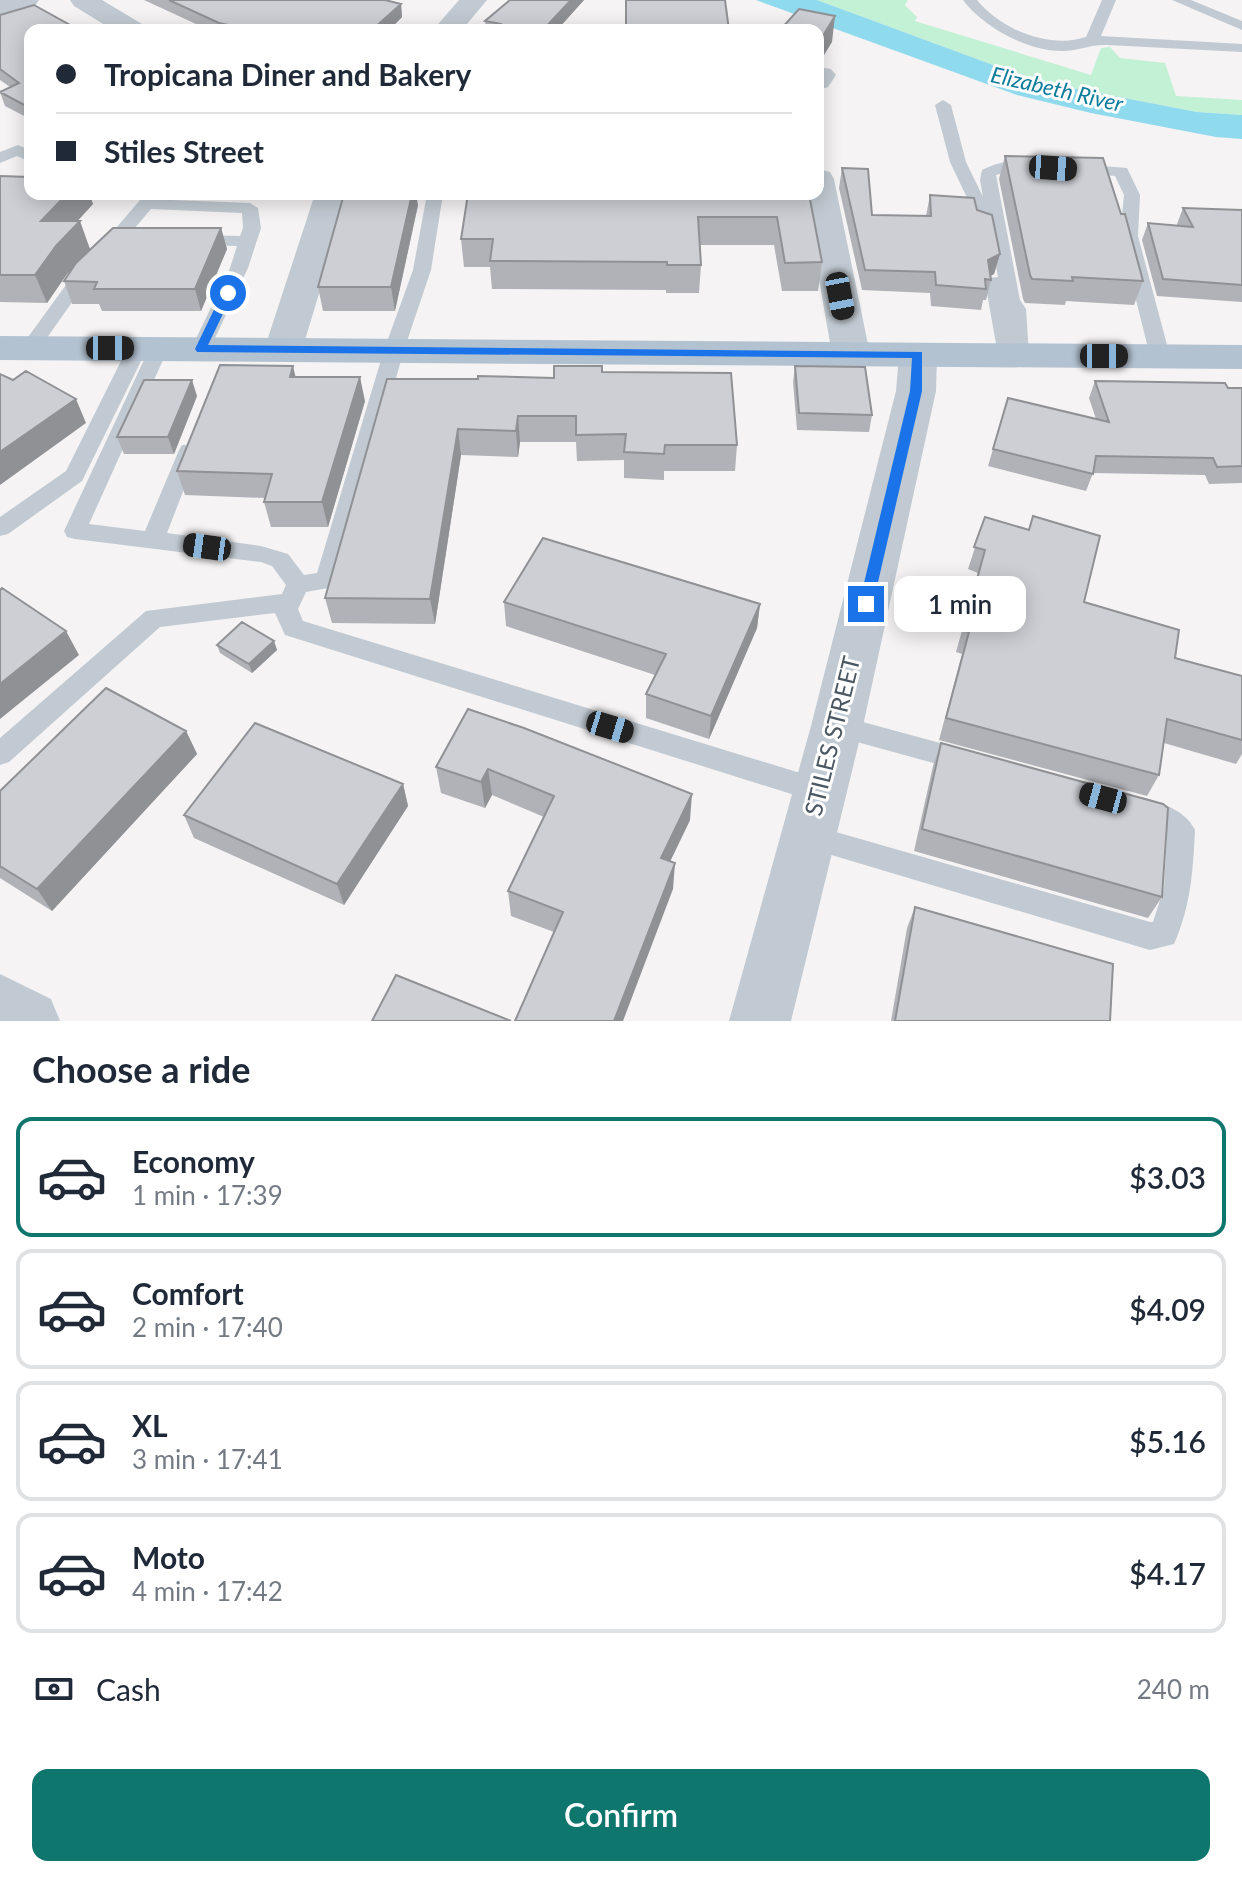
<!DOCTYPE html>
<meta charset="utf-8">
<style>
body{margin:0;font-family:Lato,sans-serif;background:#f2f2f3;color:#1f2937;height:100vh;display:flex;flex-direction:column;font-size:30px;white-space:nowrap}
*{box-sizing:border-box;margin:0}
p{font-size:26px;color:#747a83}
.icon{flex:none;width:44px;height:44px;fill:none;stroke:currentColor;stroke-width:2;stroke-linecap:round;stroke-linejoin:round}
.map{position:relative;height:1021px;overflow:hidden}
.sheet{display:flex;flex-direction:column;background:#fff;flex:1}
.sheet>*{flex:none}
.hud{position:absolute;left:24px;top:24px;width:800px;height:176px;border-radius:16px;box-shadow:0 4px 20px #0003;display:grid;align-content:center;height:176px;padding:0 32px;background:#fff}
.end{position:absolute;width:36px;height:36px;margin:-18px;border:10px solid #1a73e8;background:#fff;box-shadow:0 0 0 4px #fff}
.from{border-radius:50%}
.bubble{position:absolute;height:56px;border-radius:16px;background:#fff;box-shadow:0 4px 20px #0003;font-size:26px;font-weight:600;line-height:56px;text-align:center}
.car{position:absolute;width:24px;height:48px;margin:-24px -12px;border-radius:10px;box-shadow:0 0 6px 2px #0007;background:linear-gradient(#222 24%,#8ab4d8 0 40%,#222 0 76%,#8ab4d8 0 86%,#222 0)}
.hud b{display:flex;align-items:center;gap:28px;height:76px;font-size:30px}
.hud b+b{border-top:2px solid #e0e1e3}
.hud i{width:20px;height:20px;background:#1f2937}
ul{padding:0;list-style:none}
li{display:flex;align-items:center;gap:24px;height:120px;margin:0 16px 12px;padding:0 16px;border:4px solid #e0e1e3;border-radius:16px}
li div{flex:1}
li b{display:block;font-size:30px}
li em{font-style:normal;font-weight:600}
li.active{border-color:#0f766e}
li>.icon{width:72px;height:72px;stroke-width:1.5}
h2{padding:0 32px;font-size:36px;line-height:96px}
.pay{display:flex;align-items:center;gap:20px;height:88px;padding:0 32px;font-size:30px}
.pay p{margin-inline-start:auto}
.button{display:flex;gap:16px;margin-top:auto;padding:16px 32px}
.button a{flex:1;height:92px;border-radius:16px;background:#0f766e;color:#fff;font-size:32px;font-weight:600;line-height:92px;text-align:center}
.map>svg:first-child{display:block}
.green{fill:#c3f1d5}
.water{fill:#90daee}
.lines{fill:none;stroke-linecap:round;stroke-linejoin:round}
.service{fill:#c1cad2;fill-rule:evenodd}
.minor{fill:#c1cad2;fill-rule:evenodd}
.tertiary{fill:#c1cad2;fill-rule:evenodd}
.primary{fill:#b3c2d1;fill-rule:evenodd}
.wall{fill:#b0b2b7}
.shaded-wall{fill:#909195}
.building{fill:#cdcfd5;stroke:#909195;stroke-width:2}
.route{fill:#1a73e8}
.labels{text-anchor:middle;stroke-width:6;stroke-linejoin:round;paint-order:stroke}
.far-water-label{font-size:22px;font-style:italic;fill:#0c7c9b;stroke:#fff}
.street-label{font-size:24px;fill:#4a5661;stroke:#fff}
</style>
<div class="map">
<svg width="1242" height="1021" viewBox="0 0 1242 1021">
<rect width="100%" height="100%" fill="#f5f3f3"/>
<!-- green -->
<path class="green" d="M817 0H908L905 5 917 17 915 21 1091 75 1101 48 1110 47 1120 58 1165 63 1176 96 1242 100V115L1197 112 1036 81Z"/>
<!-- water -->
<path class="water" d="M756 0H817L1036 81 1197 112 1242 115V139L1216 137 1091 113 1017 95Z"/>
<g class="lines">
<!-- service -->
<path class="service" d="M963 0H977C1001 30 1050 49 1086 37L1102 0H1116L1101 36 1242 44V52C1197 50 1152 47 1107 45 1092 44 1080 50 1065 51 1030 53 983 27 963 0Z
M1172 0H1191L1242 21V30Z
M943 100 951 105 966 162 983 197 980 180 982 170C998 162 1024 155 1039 167 1028 176 1010 169 996 175L1020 300 1026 309 1029 355 1026 359 1008 361 998 355 985 282 988 278 998 277 989 231 983 233 974 228 971 206 950 162 935 105Z
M18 145 30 150V162L17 156 0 163V152Z
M1077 164 1127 168 1140 195 1138 236 1170 356 1167 360H1153L1150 356 1120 236 1124 195 1115 176 1071 172 1069 169Z
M427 194H443L431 270 404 350 338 581 334 587 306 592 298 609 303 621 820 779 829 783 833 791 829 799 820 803 285 635 275 613 160 627 9 762 0 765V738L146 611 282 594 286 585 272 566 261 562 75 539 67 537 64 531 151 345H165L168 349 89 524 145 531 179 450 182 445H196L199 450 167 533 261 546 288 554 304 575 317 573 384 350 413 270Z
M146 199 250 203 258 208 261 228 248 268 208 353H194L191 349 230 268 237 246 198 245 189 240 198 235 240 236 243 228 242 213 151 209 122 243H110L107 239 110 235 140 200Z
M85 266 94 271 37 352H23L20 348 23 344 79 267Z
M137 343 147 349 82 481 8 534 0 536V517L66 471 127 349Z
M837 715 966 750 975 753 979 761 975 769 966 772 828 734 824 726 828 718Z
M1142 797C1162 803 1185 810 1195 830 1193 870 1191 906 1174 944L1150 950 808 848 798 845 794 836 798 827 808 824 1150 922H1153L1164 888 1167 835 1151 824 1132 817 1128 809 1132 801Z"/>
<!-- minor -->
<path class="minor" d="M0 0H39L35 6 0 15Z
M70 0H102L142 24 146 30H113L74 6Z
M459 0H487L462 30H433Z
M818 67 831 69 836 75 828 87 818 90Z
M818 169 830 172 834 179 870 354 865 363 851 366 837 363 832 354 804 194H818Z
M315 194H349L302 350 297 359 283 362 269 359 264 350Z
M918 343 932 346 937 355 936 391 863 726 791 1021H729L811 726 896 391 899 355 904 346Z"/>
<!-- tertiary -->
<path class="tertiary" d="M0 974 51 999 60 1021H0Z"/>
<!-- primary -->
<path class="primary" d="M0 336 1242 345V369L0 360Z"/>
</g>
<!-- wall -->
<path class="wall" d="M144 0H385L401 4 402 17 389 30H209Z
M510 0H584L557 30H486L485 21Z
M0 15 30 30V119L5 106 0 92V91L10 87 0 80Z
M1005 156 1143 281 1134 305 1066 301 1065 305 1025 303 1023 299 999 179Z
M842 168 872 215 926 216 930 195 977 210 1000 254 994 274 990 276 991 280 986 300H983L981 310 931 306 930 293 862 290 839 188Z
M0 176 30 194H89L93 204 77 221 90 249 221 228 227 249 201 311H102L99 304H72L64 281 74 267 67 274 47 303 0 302Z
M809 194 822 262 818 291H782L774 245H699L701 265 699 293H666V290L492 289 490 267H464L461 239Z
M418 205 395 311H323L318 287Z
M1183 208 1242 210V302L1157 296 1142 240 1148 223 1177 226V224Z
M795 366 872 415 869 432 797 430 793 382Z
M602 372 737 445 735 471H664V480L624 478V460L577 461 576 442H520L518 457 461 455 435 624 332 623 325 598 478 379 554 378Z
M296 377 365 401 328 527H271L264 502 265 498 185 495 177 471Z
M1095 381 1242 388V483L1209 484 1205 475 1093 473 1086 491 988 466 1008 398 1096 419 1089 398Z
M197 396 174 454H124L117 437Z
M985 517 1084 602 1175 658 1242 676V754L1236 764 1164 743 1159 775 1147 796 939 740 962 654 956 652 978 573 968 569Z
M504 602 760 604 757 628 709 739 646 718V694L655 675 506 626Z
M274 641 277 650 252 673 220 653 217 645Z
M468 709 690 820 670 862 673 889 554 932 511 916 508 891 544 817 492 795 485 808 441 793 436 767Z
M186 731 197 754 52 911 0 878V791Z
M941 743 1162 897 1148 918 914 851 933 766Z
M403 784 408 806 344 905 194 838 184 815Z
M915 907 1110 1021H891L907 928Z"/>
<!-- shaded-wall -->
<path class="shaded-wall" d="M571 0H584L557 30H543Z
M401 4 402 17 389 30H372Z
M835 16 832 42 818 65V44Z
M67 194H89L93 204 52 249 41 221Z
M412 194H416L418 205 395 311 391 287Z
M80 221 90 249 67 274 47 303 35 275 56 246Z
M221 228 227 249 201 311 195 289Z
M1000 254 994 274 983 280 988 260Z
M293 366 299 391 290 377Z
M360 377 365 401 328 527 322 502Z
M192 380 197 396 174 454 168 437Z
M76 399 86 423 0 485V452Z
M518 416 520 442 518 457 516 431Z
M458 429 461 455 435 624 430 599Z
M760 604 757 628 709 739 711 716Z
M66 631 79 655 0 719V684Z
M274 641 277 650 252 673 249 664Z
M186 731 197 754 52 911 37 889Z
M488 769 492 795 485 808 481 782Z
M403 784 408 806 344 905 337 884Z
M692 794 690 820 659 884 661 858Z
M675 863 673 889 623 1021H614Z"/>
<!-- building -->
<path class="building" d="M169 0H385L401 4 372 30H251L219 23Z
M510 0H571L543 30H500L501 24 485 21Z
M626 0H725L729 30H626Z
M34 5 79 30H30V108L0 92 19 83 0 69V15Z
M799 9 835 16 818 44V30H780Z
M1005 156 1103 158 1121 214H1125L1143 281 1072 277 1073 281 1032 279 1030 275Z
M842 168 868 169 872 215 931 216 930 195 974 198 977 210 992 215 1000 254 988 260 991 280 985 279 986 289 936 285 935 272 865 270Z
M0 176 30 177V194H67L41 221H80L56 246 35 275H0Z
M344 194H412L391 287H318Z
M468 194H809L822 262 785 263 777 217H698L701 265H667V262L490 261 493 239H461Z
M1183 208 1242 210V285L1163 279 1148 223 1193 227Z
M113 228H221L195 289H94L97 282 64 281 76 263Z
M220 365 293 366 290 377H360L322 502H264L272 474 177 471Z
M554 366H602V372L731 373 737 445H665L664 454 624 452 626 434 576 435V416H518L516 431 458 429 430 599 325 598 387 379H478V376L554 378Z
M795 366 865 367 872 415 799 413Z
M26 371 76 399 0 452V374L13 380Z
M144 380H192L168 437H117Z
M1095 381 1225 383 1228 388H1242V466L1217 467 1213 458 1096 456 1093 474 993 449 1008 398 1109 422Z
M1033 516 1100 536 1084 602 1179 630 1175 658 1242 676V740L1167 719 1159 775 946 718 969 632 963 630 985 550 974 547 985 517 1029 530Z
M543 538 760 604 711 716 646 694 666 654 504 602Z
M2 588 66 631 0 684V590Z
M242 622 274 641 249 664 217 645Z
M106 688 186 731 37 889 0 866V791Z
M468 709 524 728 692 794 661 858 675 863 614 1021H515L563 912 508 891 554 796 488 769 481 782 436 767Z
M255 723 403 784 337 884 184 815Z
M941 743 1163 804 1168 808 1162 897 922 829Z
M915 907 1113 964 1110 1021H895Z
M396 975 511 1021H372Z"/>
<!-- route -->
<path class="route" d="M228 290 233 293 208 345 922 352V391L873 604 866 610 859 604 910 391 912 358 197 352 195 349 222 293Z"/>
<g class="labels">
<!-- far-water labels -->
<g class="far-water-label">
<text transform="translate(1057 89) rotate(13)" y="8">Elizabeth River</text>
</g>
<!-- street labels -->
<g class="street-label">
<text transform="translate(833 736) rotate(-76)" y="8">STILES STREET</text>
</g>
</g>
</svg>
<i class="end from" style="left:228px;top:293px"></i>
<i class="end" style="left:866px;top:604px"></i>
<div class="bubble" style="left:894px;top:576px;width:132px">1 min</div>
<i class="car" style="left:1053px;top:168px;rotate:94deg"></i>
<i class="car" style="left:840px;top:296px;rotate:169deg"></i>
<i class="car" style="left:110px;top:348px;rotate:90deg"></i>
<i class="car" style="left:1104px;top:356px;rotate:90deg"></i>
<i class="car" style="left:207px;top:547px;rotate:278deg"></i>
<i class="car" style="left:610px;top:727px;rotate:107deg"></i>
<i class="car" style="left:1103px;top:798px;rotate:285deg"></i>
<div class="hud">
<b><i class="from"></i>Tropicana Diner and Bakery</b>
<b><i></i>Stiles Street</b>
</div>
</div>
<section class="sheet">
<h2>Choose a ride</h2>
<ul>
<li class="active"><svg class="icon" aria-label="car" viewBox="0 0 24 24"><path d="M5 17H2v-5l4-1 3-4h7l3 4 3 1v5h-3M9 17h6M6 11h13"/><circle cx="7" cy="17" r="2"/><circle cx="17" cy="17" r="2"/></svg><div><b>Economy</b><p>1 min · 17:39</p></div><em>$3.03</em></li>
<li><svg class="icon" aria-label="car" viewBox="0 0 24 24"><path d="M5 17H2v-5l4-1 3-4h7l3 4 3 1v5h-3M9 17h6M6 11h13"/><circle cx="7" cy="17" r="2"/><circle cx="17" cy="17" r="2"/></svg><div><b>Comfort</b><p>2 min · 17:40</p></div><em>$4.09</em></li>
<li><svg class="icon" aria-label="car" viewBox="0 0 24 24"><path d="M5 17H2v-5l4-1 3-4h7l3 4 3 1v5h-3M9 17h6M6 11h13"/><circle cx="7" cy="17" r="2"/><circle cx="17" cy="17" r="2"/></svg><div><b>XL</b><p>3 min · 17:41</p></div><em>$5.16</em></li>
<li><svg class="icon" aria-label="car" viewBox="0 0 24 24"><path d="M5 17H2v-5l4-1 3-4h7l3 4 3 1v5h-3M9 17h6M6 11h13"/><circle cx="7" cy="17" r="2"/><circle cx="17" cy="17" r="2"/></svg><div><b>Moto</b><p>4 min · 17:42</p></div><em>$4.17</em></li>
</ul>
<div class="pay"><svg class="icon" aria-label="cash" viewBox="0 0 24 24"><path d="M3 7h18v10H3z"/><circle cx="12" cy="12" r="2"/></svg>Cash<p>240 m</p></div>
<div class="button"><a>Confirm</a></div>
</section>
